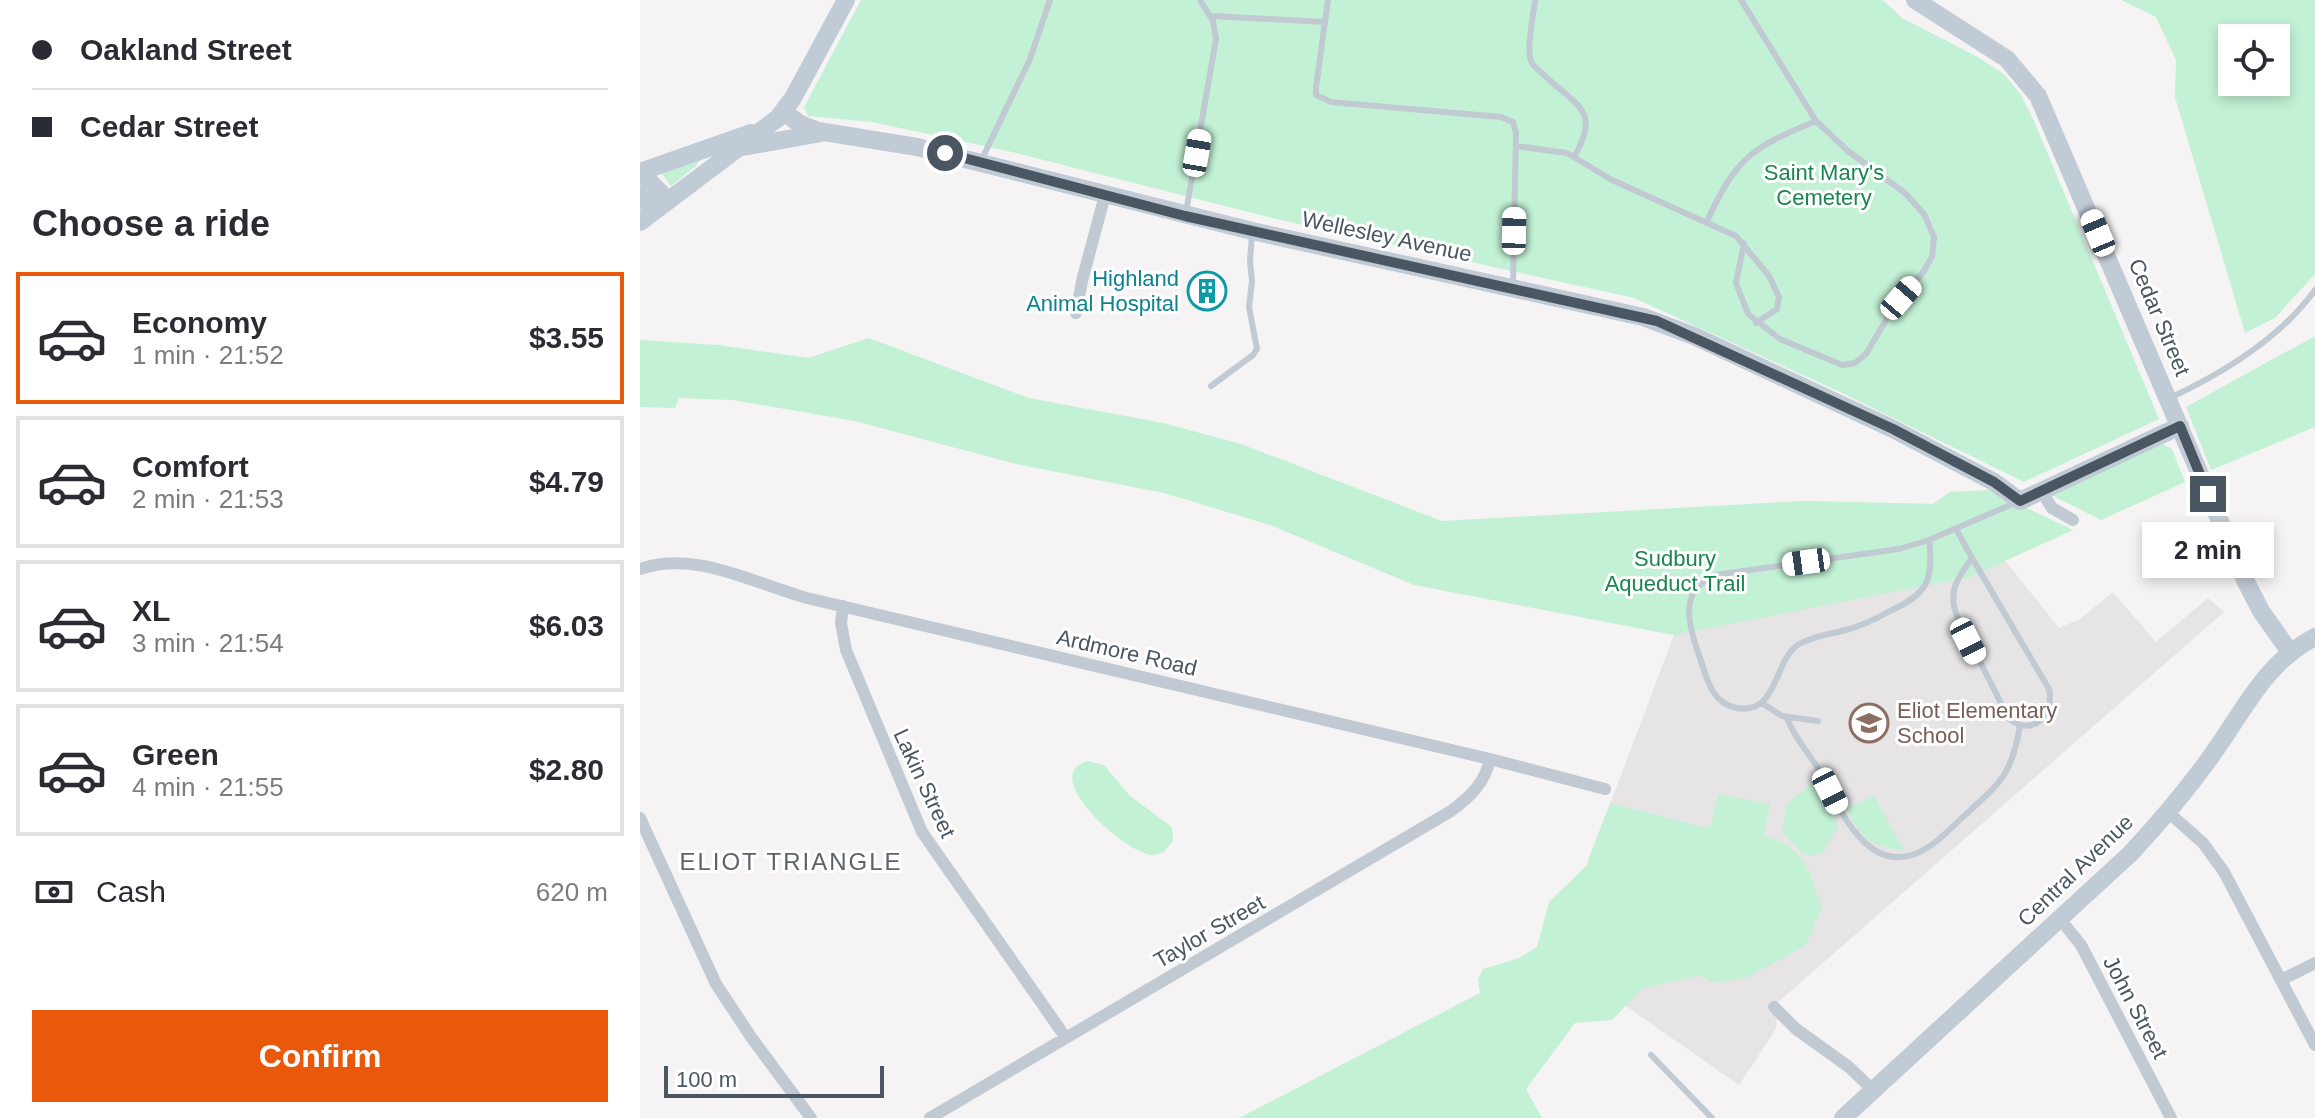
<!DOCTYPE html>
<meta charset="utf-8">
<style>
body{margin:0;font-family:Arial,sans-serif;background:#f2f2f3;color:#2b2b33;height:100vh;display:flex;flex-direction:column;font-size:30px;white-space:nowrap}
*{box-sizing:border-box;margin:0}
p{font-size:26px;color:#7c7c81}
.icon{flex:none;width:44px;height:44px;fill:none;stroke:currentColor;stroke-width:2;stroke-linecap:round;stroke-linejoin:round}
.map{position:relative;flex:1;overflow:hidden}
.panel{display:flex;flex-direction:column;background:#fff;width:640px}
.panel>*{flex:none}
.hud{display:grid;align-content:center;height:176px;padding:0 32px;background:#fff}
.tools{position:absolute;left:1578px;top:24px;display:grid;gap:16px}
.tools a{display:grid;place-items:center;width:72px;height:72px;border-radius:0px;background:#fff;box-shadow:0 4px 12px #0003;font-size:40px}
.scale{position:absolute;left:24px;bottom:20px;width:220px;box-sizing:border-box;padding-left:8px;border:4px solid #4a5661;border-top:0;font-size:22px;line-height:28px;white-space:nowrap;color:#4a5661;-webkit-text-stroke:6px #fff;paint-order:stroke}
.end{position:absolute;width:36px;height:36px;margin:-18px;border:10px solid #4a5661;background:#fff;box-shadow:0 0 0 4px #fff}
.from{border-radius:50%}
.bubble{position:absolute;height:56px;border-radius:0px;background:#fff;box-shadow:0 4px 12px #0003;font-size:26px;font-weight:600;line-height:56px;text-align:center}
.car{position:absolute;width:24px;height:48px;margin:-24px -12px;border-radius:10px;box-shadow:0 0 6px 2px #0007;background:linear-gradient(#fff 24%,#345 0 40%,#fff 0 76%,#345 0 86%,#fff 0)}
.hud b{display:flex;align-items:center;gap:28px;height:76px;font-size:30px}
.hud b+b{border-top:2px solid #e1e1e2}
.hud i{width:20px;height:20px;background:#2b2b33}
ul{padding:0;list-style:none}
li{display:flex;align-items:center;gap:24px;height:132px;margin:0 16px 12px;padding:0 16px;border:4px solid #e1e1e2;border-radius:0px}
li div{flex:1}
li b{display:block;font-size:30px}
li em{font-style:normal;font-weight:600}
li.selected{border-color:#ea580c}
li>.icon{width:72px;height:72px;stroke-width:1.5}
h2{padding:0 32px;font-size:36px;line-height:96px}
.pay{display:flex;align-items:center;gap:20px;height:88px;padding:0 32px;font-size:30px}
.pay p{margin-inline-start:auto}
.button{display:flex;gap:16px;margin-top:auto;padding:16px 32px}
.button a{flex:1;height:92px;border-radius:0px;background:#ea580c;color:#fff;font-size:32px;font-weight:600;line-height:92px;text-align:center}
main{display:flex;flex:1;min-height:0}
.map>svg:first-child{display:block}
.education{fill:#e6e4e5}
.green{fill:#c3f1d5;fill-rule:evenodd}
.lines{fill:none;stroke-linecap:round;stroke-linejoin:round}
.lane{stroke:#c1cad2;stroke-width:6}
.street{stroke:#c1cad2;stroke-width:12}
.secondary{stroke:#c1cbd6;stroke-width:18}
.route{stroke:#4a5661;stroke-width:10}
.labels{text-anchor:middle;stroke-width:6;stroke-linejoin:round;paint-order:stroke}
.park-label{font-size:22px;fill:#17864f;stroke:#fff}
.street-label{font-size:22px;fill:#4a5661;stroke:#fff}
.culture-label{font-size:22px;fill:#0d838f;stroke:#fff;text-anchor:end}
.education-label{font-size:22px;fill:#785e54;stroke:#fff;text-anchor:start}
.neighbourhood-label{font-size:24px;letter-spacing:2px;fill:#5f6368;stroke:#fff}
</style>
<main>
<section class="panel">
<div class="hud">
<b><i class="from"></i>Oakland Street</b>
<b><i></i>Cedar Street</b>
</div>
<h2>Choose a ride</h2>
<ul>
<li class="selected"><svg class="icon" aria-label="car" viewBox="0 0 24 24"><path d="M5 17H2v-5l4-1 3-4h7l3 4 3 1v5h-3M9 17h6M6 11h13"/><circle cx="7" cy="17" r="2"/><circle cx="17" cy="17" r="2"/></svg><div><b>Economy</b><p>1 min · 21:52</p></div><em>$3.55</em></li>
<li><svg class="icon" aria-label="car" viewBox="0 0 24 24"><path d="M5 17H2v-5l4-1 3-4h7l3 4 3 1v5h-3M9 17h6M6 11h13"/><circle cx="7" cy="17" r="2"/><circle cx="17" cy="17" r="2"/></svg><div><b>Comfort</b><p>2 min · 21:53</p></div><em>$4.79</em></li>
<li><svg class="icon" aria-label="car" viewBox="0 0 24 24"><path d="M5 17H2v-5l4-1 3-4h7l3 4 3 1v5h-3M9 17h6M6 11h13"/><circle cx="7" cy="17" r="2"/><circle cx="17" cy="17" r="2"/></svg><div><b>XL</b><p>3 min · 21:54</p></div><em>$6.03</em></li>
<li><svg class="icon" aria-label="car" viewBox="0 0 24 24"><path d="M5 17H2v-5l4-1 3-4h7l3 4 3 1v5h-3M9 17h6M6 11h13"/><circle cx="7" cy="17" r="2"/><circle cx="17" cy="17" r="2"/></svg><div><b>Green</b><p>4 min · 21:55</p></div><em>$2.80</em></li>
</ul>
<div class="pay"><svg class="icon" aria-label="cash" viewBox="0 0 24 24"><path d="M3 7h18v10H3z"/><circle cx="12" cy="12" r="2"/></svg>Cash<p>620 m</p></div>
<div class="button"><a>Confirm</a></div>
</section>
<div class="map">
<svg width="1675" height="1118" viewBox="0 0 1675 1118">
<rect width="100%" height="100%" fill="#f5f3f3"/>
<!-- education -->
<path class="education" d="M1310 492 1419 628 1440 619 1473 592 1516 642 1568 598 1584 612 1137 1003 1136 1029 1099 1085 913 955 1034 635 1037 509 1163 501 1293 504Z"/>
<!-- green -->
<path class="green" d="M221 0H1243L1262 18 1336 56 1364 74 1381 95 1394 121 1519 419 1384 482 1198 391 994 298 636 219 372 152 232 122 168 116 164 107Z
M1481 0H1675V274L1635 318 1605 333 1535 97 1536 60 1516 17ZM1592 38H1636V82H1592Z
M59 160 57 165 31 186 22 174Z
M1675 336V427L1571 470 1546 407Z
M229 338 389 398 523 423 601 444 802 521 1163 501 1293 504 1310 492 1349 490 1433 530 1330 577 1034 635 774 585 630 525 524 493 376 464 215 421 92 400 39 398 35 408 0 407V340L78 345 168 358Z
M1521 443 1532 449 1545 482 1461 520 1411 495Z
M447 761 464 765 490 796 532 827 533 841 524 852C520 853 516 855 511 855 489 853 415 792 436 767 437 766 446 761 447 761Z
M1172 783 1186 795 1198 827 1183 852 1170 856 1163 854 1142 832 1147 804Z
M1078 794 1130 804 1124 836C1166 846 1170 873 1182 908L1166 945 1106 978 1072 983 1060 975 1002 989 972 1020 935 1023 886 1089 902 1118H599L840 993 838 979 843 969 879 958 897 947 909 902 946 866 970 803 1063 827 1071 825Z
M1234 796 1264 850C1229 847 1221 839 1206 808Z"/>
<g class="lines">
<!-- lane -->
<path class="lane" d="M688 0 676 87V95L691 102 861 117 873 122 876 133 873 284
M895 0C894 14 885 51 892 63 895 68 901 72 905 76 938 107 961 111 934 157
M571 16 685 22
M876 146 927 153 972 180 1096 236 1129 276 1139 297 1137 309 1116 323
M342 159 390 59 410 0
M546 212 576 39 573 21 560 0
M1067 221C1097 157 1111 148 1176 121L1101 0
M1104 243 1096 283 1108 314 1140 339 1202 365 1215 363 1226 354 1252 310 1283 272 1292 257 1294 237 1284 214 1265 193 1208 151 1176 121
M571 386 613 355 617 349 609 307 612 281 610 261 612 235
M1532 397C1583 373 1641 337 1675 290
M1316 529 1332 558C1318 577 1307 592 1317 616L1369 719C1392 737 1415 716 1409 689L1332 558
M1289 540C1294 581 1287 594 1250 611 1236 619 1221 626 1206 630 1190 634 1173 636 1159 644 1133 660 1139 715 1097 708 1072 704 1067 679 1060 658 1048 625 1036 585 1082 574L1259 549 1289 540 1377 502
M1122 703 1142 716 1178 721
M1147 718C1155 740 1171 755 1182 775 1202 814 1231 882 1287 848 1300 840 1312 827 1324 816 1359 784 1372 776 1380 725
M1011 1055 1072 1118"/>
<!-- street -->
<path class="street" d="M436 313 442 281 465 195
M1402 492 1412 508 1433 520
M0 569C57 550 112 583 167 598L850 759 965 789
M203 606 201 623 206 650 282 832 426 1038
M1528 812 1563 843 1584 872 1675 1045
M0 818 76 984 111 1037 171 1118
M1420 919 1441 945 1531 1118
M1641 980 1675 963
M1134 1007 1156 1029 1209 1067 1233 1090
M290 1118 811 811C830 797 845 783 850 759"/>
<!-- secondary -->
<path class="secondary" d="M1275 0 1367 59 1398 96 1606 582 1621 611 1650 652
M144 112 160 124 178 131 277 147 612 231 1003 317 1054 336 1253 429 1354 482 1380 501 1540 426
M103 147 181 133
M0 172 111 133
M0 172 28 200
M0 195 14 211
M0 222 138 118 153 98 206 0
M1203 1118 1490 854C1519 823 1547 790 1572 755 1604 711 1624 663 1675 637"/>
</g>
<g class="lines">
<!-- route -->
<path class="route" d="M305 153 545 216 1017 321 1253 429 1354 482 1380 501 1540 426 1568 494"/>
</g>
<!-- icons -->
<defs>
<symbol id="building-ring" viewBox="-11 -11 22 22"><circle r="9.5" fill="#fff" stroke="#0f9aa8" stroke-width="1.5"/><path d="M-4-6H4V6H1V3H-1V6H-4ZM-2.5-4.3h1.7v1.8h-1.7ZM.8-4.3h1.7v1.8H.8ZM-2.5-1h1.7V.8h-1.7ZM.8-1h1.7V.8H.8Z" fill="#0f9aa8"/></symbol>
<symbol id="school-ring" viewBox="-11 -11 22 22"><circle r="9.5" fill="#fff" stroke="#8d6e63" stroke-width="1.5"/><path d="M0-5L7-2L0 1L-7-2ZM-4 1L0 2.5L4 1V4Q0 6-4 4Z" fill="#8d6e63"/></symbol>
</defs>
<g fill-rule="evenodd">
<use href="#building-ring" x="545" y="269" width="44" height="44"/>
<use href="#school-ring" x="1207" y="701" width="44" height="44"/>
</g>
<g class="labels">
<!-- park labels -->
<g class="park-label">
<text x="1184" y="180">Saint Mary's<tspan x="1184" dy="25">Cemetery</tspan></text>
<text x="1035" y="566">Sudbury<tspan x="1035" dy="25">Aqueduct Trail</tspan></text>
</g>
<!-- street labels -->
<g class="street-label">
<text transform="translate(747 236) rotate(12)" y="8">Wellesley Avenue</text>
<text transform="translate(1520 317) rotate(67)" y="8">Cedar Street</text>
<text transform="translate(487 652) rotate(13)" y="8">Ardmore Road</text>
<text transform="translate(285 783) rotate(65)" y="8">Lakin Street</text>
<text transform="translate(1435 870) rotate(-44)" y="8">Central Avenue</text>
<text transform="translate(569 931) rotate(-30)" y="8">Taylor Street</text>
<text transform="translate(1496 1007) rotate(62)" y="8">John Street</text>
</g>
<!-- culture labels -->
<g class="culture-label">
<text x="539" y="286">Highland<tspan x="539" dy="25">Animal Hospital</tspan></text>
</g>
<!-- education labels -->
<g class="education-label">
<text x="1257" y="718">Eliot Elementary<tspan x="1257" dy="25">School</tspan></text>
</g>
<!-- neighbourhood labels -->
<g class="neighbourhood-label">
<text x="151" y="870">ELIOT TRIANGLE</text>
</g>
</g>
</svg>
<div class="tools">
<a><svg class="icon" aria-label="locate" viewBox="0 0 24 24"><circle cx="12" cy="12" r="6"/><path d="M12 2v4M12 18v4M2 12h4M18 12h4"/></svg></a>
</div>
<div class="scale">100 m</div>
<i class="end from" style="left:305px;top:153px"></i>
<i class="end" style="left:1568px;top:494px"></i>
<div class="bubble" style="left:1502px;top:522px;width:132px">2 min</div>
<i class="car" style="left:557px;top:153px;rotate:10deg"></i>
<i class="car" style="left:874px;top:231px;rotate:1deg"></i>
<i class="car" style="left:1458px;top:233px;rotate:337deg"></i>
<i class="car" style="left:1261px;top:298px;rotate:41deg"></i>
<i class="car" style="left:1166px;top:562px;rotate:262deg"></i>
<i class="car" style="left:1328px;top:641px;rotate:153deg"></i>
<i class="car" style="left:1190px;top:791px;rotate:153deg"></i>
</div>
</main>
